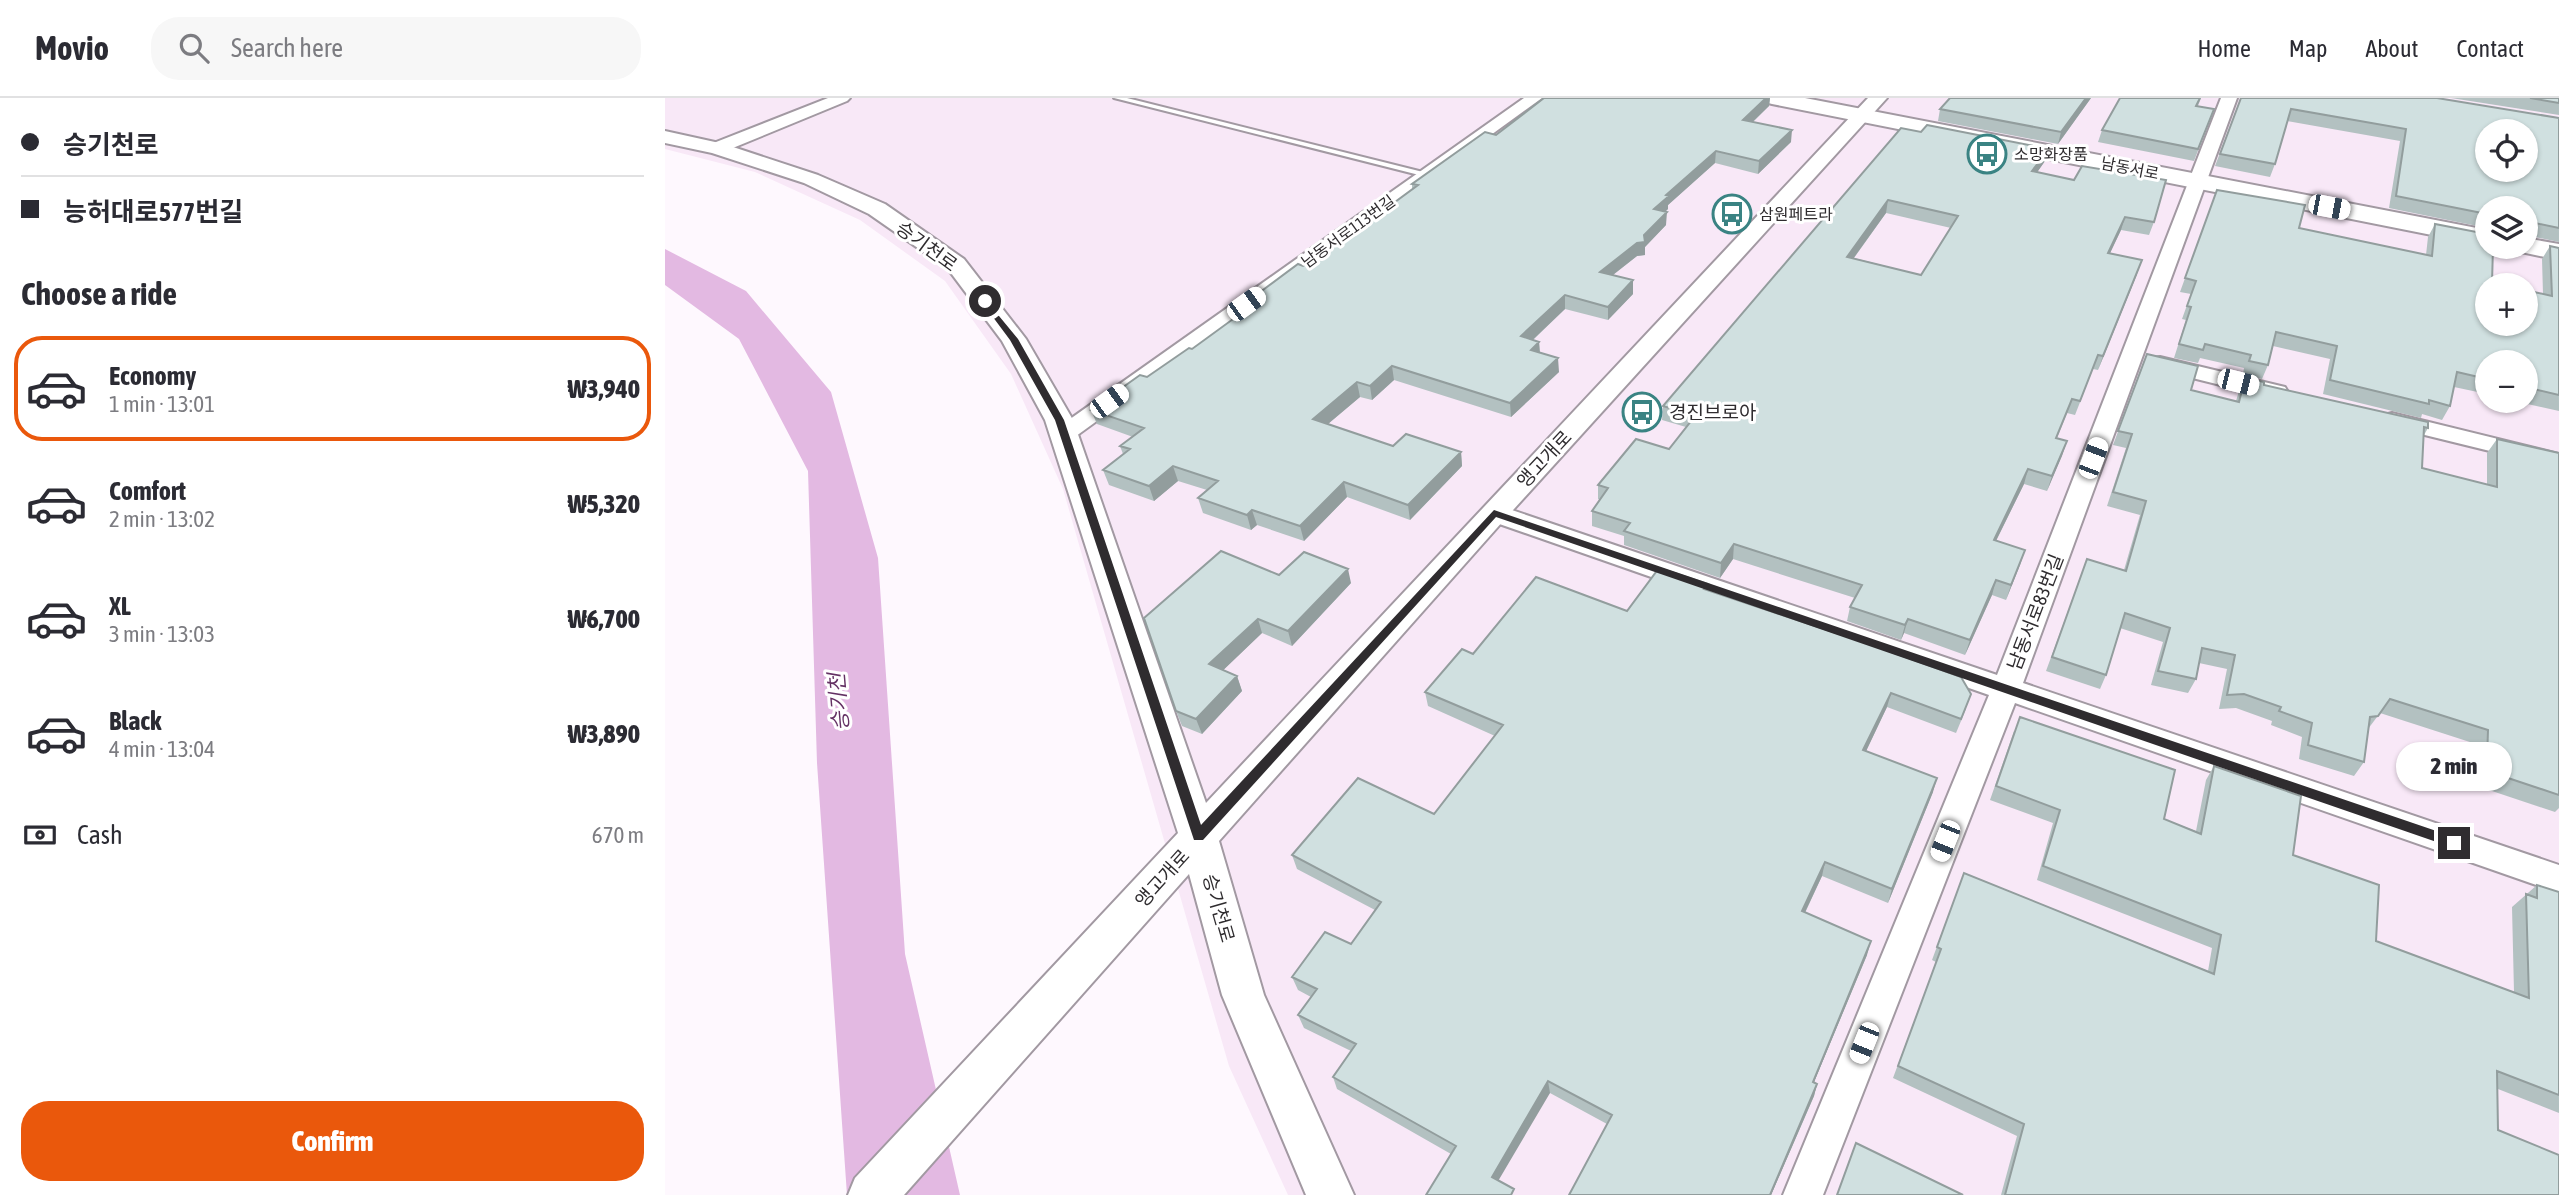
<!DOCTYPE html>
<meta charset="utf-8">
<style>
body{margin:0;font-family:"Asap Condensed","Noto Sans KR",sans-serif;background:#f7f7f7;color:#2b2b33;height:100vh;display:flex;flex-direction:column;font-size:26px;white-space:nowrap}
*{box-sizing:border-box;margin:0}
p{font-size:23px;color:#7c7c81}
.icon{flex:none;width:38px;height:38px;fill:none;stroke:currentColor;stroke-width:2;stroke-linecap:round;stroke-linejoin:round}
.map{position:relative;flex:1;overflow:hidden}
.panel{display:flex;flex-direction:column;background:#fff;width:665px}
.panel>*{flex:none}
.banner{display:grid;align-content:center;height:154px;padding:0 21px;background:#fff}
.controls{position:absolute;left:1810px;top:21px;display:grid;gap:14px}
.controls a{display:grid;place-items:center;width:63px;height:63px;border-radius:50%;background:#fff;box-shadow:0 2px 5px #0004;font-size:35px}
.end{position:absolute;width:32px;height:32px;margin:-16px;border:9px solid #2f2c2f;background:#fff;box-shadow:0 0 0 4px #fff}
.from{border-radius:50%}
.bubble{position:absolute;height:49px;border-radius:24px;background:#fff;box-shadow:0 2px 5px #0004;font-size:23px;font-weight:800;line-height:49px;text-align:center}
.car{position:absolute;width:21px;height:42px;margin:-21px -10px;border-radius:9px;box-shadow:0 0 5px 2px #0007;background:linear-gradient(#fff 24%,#345 0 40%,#fff 0 76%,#345 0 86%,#fff 0)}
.banner b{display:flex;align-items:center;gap:24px;height:66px;font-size:26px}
.banner b+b{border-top:2px solid #e1e1e2}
.banner i{width:18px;height:18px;background:#2b2b33}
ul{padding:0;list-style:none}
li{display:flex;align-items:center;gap:21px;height:105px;margin:0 14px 10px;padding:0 7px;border:4px solid transparent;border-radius:28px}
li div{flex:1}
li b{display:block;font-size:26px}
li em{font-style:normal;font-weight:800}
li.active{border-color:#ea580c}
li>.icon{width:63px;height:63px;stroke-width:1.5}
h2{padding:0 21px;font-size:32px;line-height:84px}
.pay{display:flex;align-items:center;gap:18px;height:77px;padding:0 21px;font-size:26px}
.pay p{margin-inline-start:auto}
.primary-button{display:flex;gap:14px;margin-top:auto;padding:14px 21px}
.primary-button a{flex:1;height:80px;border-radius:28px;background:#ea580c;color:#fff;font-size:28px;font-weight:800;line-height:80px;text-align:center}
header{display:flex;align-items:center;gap:42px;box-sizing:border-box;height:98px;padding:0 35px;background:#fff;border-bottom:2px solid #e1e1e2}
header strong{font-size:33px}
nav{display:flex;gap:38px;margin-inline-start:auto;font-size:24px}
.search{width:490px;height:63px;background:#f7f7f7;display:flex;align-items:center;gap:18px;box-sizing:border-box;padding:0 24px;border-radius:28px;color:#7c7c81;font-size:26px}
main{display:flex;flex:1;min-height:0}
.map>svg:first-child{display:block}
.built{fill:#f8e8f7;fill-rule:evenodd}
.water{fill:#e3b9e2}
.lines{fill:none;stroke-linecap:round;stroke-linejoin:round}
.service-casing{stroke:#a299a2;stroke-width:4}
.minor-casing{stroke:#a299a2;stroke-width:4}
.tertiary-casing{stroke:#a299a2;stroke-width:4}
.secondary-casing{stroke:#a299a2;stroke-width:4}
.service{fill:#fff;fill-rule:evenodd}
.minor{fill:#fff;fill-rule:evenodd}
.tertiary{fill:#fff;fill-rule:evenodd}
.secondary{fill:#fff;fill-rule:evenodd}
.wall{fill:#b3c1c1;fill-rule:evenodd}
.shaded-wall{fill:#929d9d}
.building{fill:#d0e0e0;stroke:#929d9d;stroke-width:2;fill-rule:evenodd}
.route{fill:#2f2c2f}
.labels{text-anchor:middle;stroke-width:6;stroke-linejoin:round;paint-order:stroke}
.far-poi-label{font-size:16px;fill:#2f2c2f;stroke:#fff;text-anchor:start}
.far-street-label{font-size:16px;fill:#2f2c2f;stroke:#fff}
.street-label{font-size:19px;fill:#2f2c2f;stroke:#fff}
.poi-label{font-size:19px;fill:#2f2c2f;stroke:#fff;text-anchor:start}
.water-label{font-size:21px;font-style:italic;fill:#643164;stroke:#fff}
</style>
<header>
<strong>Movio</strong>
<div class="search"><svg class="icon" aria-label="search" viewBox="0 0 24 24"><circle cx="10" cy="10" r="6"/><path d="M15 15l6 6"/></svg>Search here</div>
<nav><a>Home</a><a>Map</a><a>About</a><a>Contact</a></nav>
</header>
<main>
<section class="panel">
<div class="banner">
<b><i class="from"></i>승기천로</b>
<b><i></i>능허대로577번길</b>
</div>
<h2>Choose a ride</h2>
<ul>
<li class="active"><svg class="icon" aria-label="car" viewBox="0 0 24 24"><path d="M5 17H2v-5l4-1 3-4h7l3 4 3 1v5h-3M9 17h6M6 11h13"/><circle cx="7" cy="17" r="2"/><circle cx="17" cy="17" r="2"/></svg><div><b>Economy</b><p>1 min · 13:01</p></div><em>₩3,940</em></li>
<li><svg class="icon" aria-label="car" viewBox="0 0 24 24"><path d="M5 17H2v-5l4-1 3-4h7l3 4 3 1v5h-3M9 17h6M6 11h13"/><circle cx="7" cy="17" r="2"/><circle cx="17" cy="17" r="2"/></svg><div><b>Comfort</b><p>2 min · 13:02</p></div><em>₩5,320</em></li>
<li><svg class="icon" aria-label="car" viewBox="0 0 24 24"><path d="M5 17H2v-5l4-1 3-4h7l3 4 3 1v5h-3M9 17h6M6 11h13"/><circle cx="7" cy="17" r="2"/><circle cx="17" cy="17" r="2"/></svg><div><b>XL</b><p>3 min · 13:03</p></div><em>₩6,700</em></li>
<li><svg class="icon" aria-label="car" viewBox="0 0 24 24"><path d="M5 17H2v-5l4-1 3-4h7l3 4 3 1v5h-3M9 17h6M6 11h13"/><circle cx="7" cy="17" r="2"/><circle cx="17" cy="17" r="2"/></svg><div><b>Black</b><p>4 min · 13:04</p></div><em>₩3,890</em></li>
</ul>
<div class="pay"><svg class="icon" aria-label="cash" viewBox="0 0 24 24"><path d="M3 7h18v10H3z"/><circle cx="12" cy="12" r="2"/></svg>Cash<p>670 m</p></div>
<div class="primary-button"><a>Confirm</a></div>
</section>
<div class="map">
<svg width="1894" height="1097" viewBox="0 0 1894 1097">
<rect width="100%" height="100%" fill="#fef8fe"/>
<!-- built -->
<path class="built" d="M0 0H1894V1097H623L564 968 398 391 346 276 280 183 195 122 90 74 0 51ZM1822 33H1860V72H1822ZM1822 110H1860V149H1822ZM1822 187H1860V226H1822ZM1822 264H1860V303H1822Z"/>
<!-- water -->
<path class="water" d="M0 151 81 193 166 294 213 460 240 856 295 1097H182L152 665 143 373 74 241 0 187Z"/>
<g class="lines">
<defs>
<path id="service" d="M449 0H462L766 76 762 79Z"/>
<path id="minor" d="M163 0H185L182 3 58 54 52 55 44 50 46 46Z
M859 0H877L407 341H391L387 336 391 331Z
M1556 0H1572L1358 585 1894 767V795L1350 605 1158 1097H1118L1324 597 820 421 817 415 820 409 829 407 838 409 1332 577Z
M1495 259 1620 289 1623 294 1620 299 1612 301 1487 270 1484 265 1487 260Z
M1727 315 1894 356V370L1719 327 1716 322 1719 317Z"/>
<path id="tertiary" d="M1203 0H1222L839 422 554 743 599 897 689 1097H641L557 897 524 776 239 1097H183L190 1080 513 735 380 322 337 243 283 171 204 116 139 85 47 55 0 45V33L59 46 153 77 220 106 299 161 361 241 408 322 541 705Z"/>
<path id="secondary" d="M1096 0H1140L1822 132V148L1107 6 1100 4Z
M1860 140 1894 146V162L1851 153 1848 149H1860Z"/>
</defs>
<!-- service casing -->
<use href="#service" class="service-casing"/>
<!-- minor casing -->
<use href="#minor" class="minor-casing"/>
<!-- tertiary casing -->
<use href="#tertiary" class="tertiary-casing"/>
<!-- secondary casing -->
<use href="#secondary" class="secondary-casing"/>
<!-- service -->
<use href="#service" class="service"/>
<!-- minor -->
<use href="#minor" class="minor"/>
<!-- tertiary -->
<use href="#tertiary" class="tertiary"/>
<!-- secondary -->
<use href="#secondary" class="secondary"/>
</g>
<!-- wall -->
<path class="wall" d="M879 0H1105L1104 8 1088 24 1126 44 1093 76 1050 65 1003 107V111L1000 114 1001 127 980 149V157L972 158 948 177 968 196 943 222 900 211 868 242 874 244 875 254 894 274 846 319 729 282 707 302 695 299 663 326 728 348 796 354 797 368 745 422 682 399 639 443 592 427 586 432 538 415 533 400 542 392 513 383 489 403 444 387 438 372 458 356 455 348 468 339 432 326 426 312 482 279 527 251 581 211 579 206 696 129 747 91V86L831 37Z
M1426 0 1393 46 1273 23 1275 11Z
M1536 0 1533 8 1549 11 1529 63 1433 44 1437 32Z
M1576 0 1894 20V144L1860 137V110H1822V130L1724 110 1735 43 1622 23 1610 66 1605 79 1550 68Z
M1786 0H1894V17Z
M1236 30 1380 63 1372 74 1489 124 1484 137 1456 132 1445 155 1472 176 1433 272 1428 271 1410 317 1402 315 1392 340 1402 343 1382 393 1359 386 1331 443 1360 452 1341 502 1327 497 1300 557 1239 535 1236 542 1182 523 1185 509 1190 500 1068 461 1055 480 959 447V438L927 428V413L935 402 933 401V387L1004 351 1021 329 997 322 998 308ZM1221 115 1286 130 1256 177 1189 160Z
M1552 92 1634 130 1761 157 1763 139 1770 126 1827 185 1878 196 1877 161 1885 148 1894 150V313L1849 303H1860V264H1822V296L1789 289 1785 308 1777 322 1757 316 1756 320 1658 296 1665 261 1608 248 1603 267 1597 281 1578 276 1579 270 1535 260 1533 265 1509 260 1521 222 1517 221 1526 196 1515 194Z
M1482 256 1526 292 1571 303 1574 293 1580 280 1599 287 1763 330 1759 337 1757 370 1822 387V355L1832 341 1894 355V710L1890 714 1815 689V678L1810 676 1811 646 1715 615 1703 631 1699 664 1689 678 1634 661 1637 639 1606 627 1607 623 1571 610 1554 611 1562 571 1534 565 1531 581 1523 595 1486 587 1498 544 1455 530 1441 577 1435 591 1381 573 1422 461 1459 472 1475 417 1442 408 1461 350 1448 347Z
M614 477 686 485 627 548 597 535 558 572 572 578 577 593 537 636 517 628 511 613Z
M1043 486 1042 492 1227 555 1301 611 1291 635 1222 609 1201 653 1268 694 1223 805 1157 778 1140 815 1202 857 1149 984 1152 986 1149 998 1106 1097H904L942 1026 885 995 786 1056 672 991 668 979 686 953 639 930 633 917 646 899 633 892 627 879 686 846 710 812 632 771 627 757 769 716 830 638 763 608 760 594 808 556 962 513Z
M1349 633 1499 721 1531 733 1541 682 1549 668 1628 757 1711 843 1849 894 1847 809 1872 787 1894 794V1015L1833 991V1032L1894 1097H1336L1352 1038 1228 980 1271 864 1267 862 1299 775 1543 873 1547 850 1372 782 1388 725 1325 702Z"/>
<!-- shaded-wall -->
<path class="shaded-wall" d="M1101 0H1105L1104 8 1077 34 1078 22Z
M1421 0H1426L1393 46 1396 34Z
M1127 32 1126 44 1093 76 1094 63Z
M1384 51 1380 63 1364 86 1367 73Z
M1051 53 1050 65 1003 107V111L988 124 989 111 1001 97Z
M1223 102 1221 115 1180 172 1182 159Z
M1002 114 1001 127 980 149V157L972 158 935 187V174L979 137Z
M1460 119 1456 132 1439 168 1443 155Z
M1477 162 1472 176 1433 272 1438 258Z
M968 182V196L943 222V209Z
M900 197V211L857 252 856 238Z
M874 244 875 258 866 252Z
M893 260 894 274 846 319 845 305Z
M727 268 729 282 707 302 705 288Z
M692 284 695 299 651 336 648 321Z
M1402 343 1397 358 1382 393 1387 378Z
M796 354 797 368 745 422 743 407Z
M508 368 513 383 489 403 484 388Z
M1363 371 1359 386 1324 457 1329 442Z
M679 384 682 399 639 443 635 428Z
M587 412 592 427 586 432 582 417Z
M1069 446 1068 461 1055 480 1056 465Z
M1360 452 1355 467 1341 502 1346 487Z
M683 471 686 485 627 548 623 533Z
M1331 482 1327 497 1300 557 1305 542Z
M593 521 597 535 549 581 544 566Z
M1243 521 1239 535 1236 542 1240 527Z
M572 578 577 593 537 636 531 621Z
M1226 595 1222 609 1195 666 1198 652Z
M1272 680 1268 694 1223 805 1227 791Z
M1160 764 1157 778 1134 827 1137 813Z
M1206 843 1202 857 1144 996 1148 984Z
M883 983 885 995 829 1090 827 1079Z
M1152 986 1149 998 1106 1097H1105Z"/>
<!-- building -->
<path class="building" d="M879 0H1101L1078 22 1127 32 1094 63 1051 53 1001 97 1004 98 989 111 1002 114 979 137 980 144 972 145 935 174 968 182 943 209 900 197 856 238 874 244 866 252 893 260 845 305 727 268 705 288 692 284 648 321 728 348 741 336 796 354 743 407 679 384 635 428 587 412 582 417 533 400 553 383 508 368 484 388 438 372 465 351 455 348 479 330 426 312 475 277 482 279 524 250 527 251 586 208 579 206 633 166 638 168 696 129 753 87 747 86 820 34 831 37Z
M1285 0H1421L1396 34 1275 11Z
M1455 0H1535L1531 8 1549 11 1533 51 1437 32Z
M1576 0H1772L1894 20V130L1860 123V110H1822V116L1731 98 1741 31 1626 11 1610 66 1555 56ZM1822 33H1860V72H1822Z
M1865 0H1894V5Z
M1262 27 1384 51 1367 73 1409 82 1417 68 1501 82 1489 124 1460 119 1443 155 1477 162 1438 258 1433 257 1415 303 1407 301 1391 340 1402 343 1387 378 1363 371 1329 442 1360 452 1346 487 1331 482 1305 542 1243 521 1240 527 1185 509 1197 487 1069 446 1056 465 959 433 965 425 927 413 943 390 933 387 971 341 1004 351 1030 318 998 308 1236 30 1256 34ZM1223 102 1293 118 1256 177 1182 159Z
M1552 92 1640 107 1634 130 1767 158 1770 126 1822 136V149H1828L1827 185 1838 187H1822V226H1860V192L1887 198 1885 148 1894 150V297L1860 289V264H1822V281L1792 274 1785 308 1764 302V306L1665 282 1672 248 1611 234 1603 267 1584 263 1586 257 1540 246 1538 252 1514 246 1526 209 1522 208 1531 183 1520 180Z
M1482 256 1533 268 1526 292 1574 304 1580 280 1599 284V287L1763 324V330L1759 329 1757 370 1832 389V341L1894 355V697L1828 675 1827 664 1822 662 1823 632 1725 601 1713 618 1705 619 1699 664 1643 647 1647 625 1614 613 1616 609 1579 596 1562 597 1570 557 1537 550 1531 581 1493 573 1505 530 1460 515 1441 577 1387 559 1422 461 1461 473 1481 403 1448 394 1467 336 1453 333Z
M556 453 614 477 639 454 683 471 623 533 593 521 544 566 572 578 531 621 511 613 479 520Z
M994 470 1043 486 1039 491 1171 535 1173 531 1228 550 1226 554 1296 579 1306 596 1296 621 1226 595 1198 652 1272 680 1227 791 1160 764 1137 813 1206 843 1148 984 1152 986 1105 1097H904L947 1017 883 983 827 1079 849 1091 846 1097H761L791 1048 668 979 691 946 633 917 652 891 627 879 660 834 686 846 716 804 627 757 693 680 769 716 838 627 760 594 797 551 808 556 871 479 962 513Z
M1355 619 1510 672 1499 721 1536 736 1549 668 1636 698 1628 757 1714 787 1711 843 1864 900 1861 796 1872 800V787L1894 794V997L1832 973 1833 1032 1894 1057V1097H1340L1359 1026 1233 968 1276 851 1272 849 1299 775 1549 876 1556 837 1378 768 1395 712 1331 688Z
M1191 1045 1298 1097H1172Z"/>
<!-- route -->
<path class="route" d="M320 201 353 241 399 322 536 727 829 412 1789 739 1795 745 1789 750 831 419 538 742H529L390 322 345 242 316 203Z"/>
<!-- icons -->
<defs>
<symbol id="bus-ring" viewBox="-11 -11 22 22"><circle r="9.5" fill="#fff" stroke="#3a8383" stroke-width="1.5"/><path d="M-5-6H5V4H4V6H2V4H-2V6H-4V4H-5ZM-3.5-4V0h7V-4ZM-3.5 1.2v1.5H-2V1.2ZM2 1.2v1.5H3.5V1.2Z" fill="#3a8383"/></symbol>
</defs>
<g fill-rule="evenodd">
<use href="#bus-ring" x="1300" y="34" width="44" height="44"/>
<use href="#bus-ring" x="1045" y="94" width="44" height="44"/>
<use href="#bus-ring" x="955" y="292" width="44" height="44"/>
</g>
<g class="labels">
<!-- far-poi labels -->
<g class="far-poi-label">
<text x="1349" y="62">소망화장품</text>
<text x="1094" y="122">삼원페트라</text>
</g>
<!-- far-street labels -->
<g class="far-street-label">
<text transform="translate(1465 70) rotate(11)" y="6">남동서로</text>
<text transform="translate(683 133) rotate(-36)" y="6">남동서로113번길</text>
</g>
<!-- street labels -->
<g class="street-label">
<text transform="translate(262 148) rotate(36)" y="7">승기천로</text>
<text transform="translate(879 361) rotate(-47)" y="7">앵고개로</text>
<text transform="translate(1370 514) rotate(-69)" y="7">남동서로83번길</text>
<text transform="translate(497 780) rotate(-48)" y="7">앵고개로</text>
<text transform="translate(554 810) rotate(74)" y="7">승기천로</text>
</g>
<!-- poi labels -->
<g class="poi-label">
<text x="1004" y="321">경진브로아</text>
</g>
<!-- water labels -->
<g class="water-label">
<text transform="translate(174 604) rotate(-95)" y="7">승기천</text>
</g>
</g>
</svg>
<div class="controls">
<a><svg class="icon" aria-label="locate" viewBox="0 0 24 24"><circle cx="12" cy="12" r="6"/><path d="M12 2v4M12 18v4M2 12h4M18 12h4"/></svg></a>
<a><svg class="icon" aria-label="layers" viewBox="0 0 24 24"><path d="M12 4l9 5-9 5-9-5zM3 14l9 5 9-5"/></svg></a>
<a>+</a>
<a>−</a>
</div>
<i class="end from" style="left:320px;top:203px"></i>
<i class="end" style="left:1789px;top:745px"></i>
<div class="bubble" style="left:1731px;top:644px;width:116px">2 min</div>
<i class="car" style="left:1664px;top:109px;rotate:101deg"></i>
<i class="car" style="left:581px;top:206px;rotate:54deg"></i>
<i class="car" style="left:1573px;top:284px;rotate:104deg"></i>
<i class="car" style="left:444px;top:303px;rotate:54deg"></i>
<i class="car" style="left:1428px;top:360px;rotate:21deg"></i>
<i class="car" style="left:1280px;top:743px;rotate:202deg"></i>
<i class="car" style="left:1199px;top:945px;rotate:202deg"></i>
</div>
</main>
